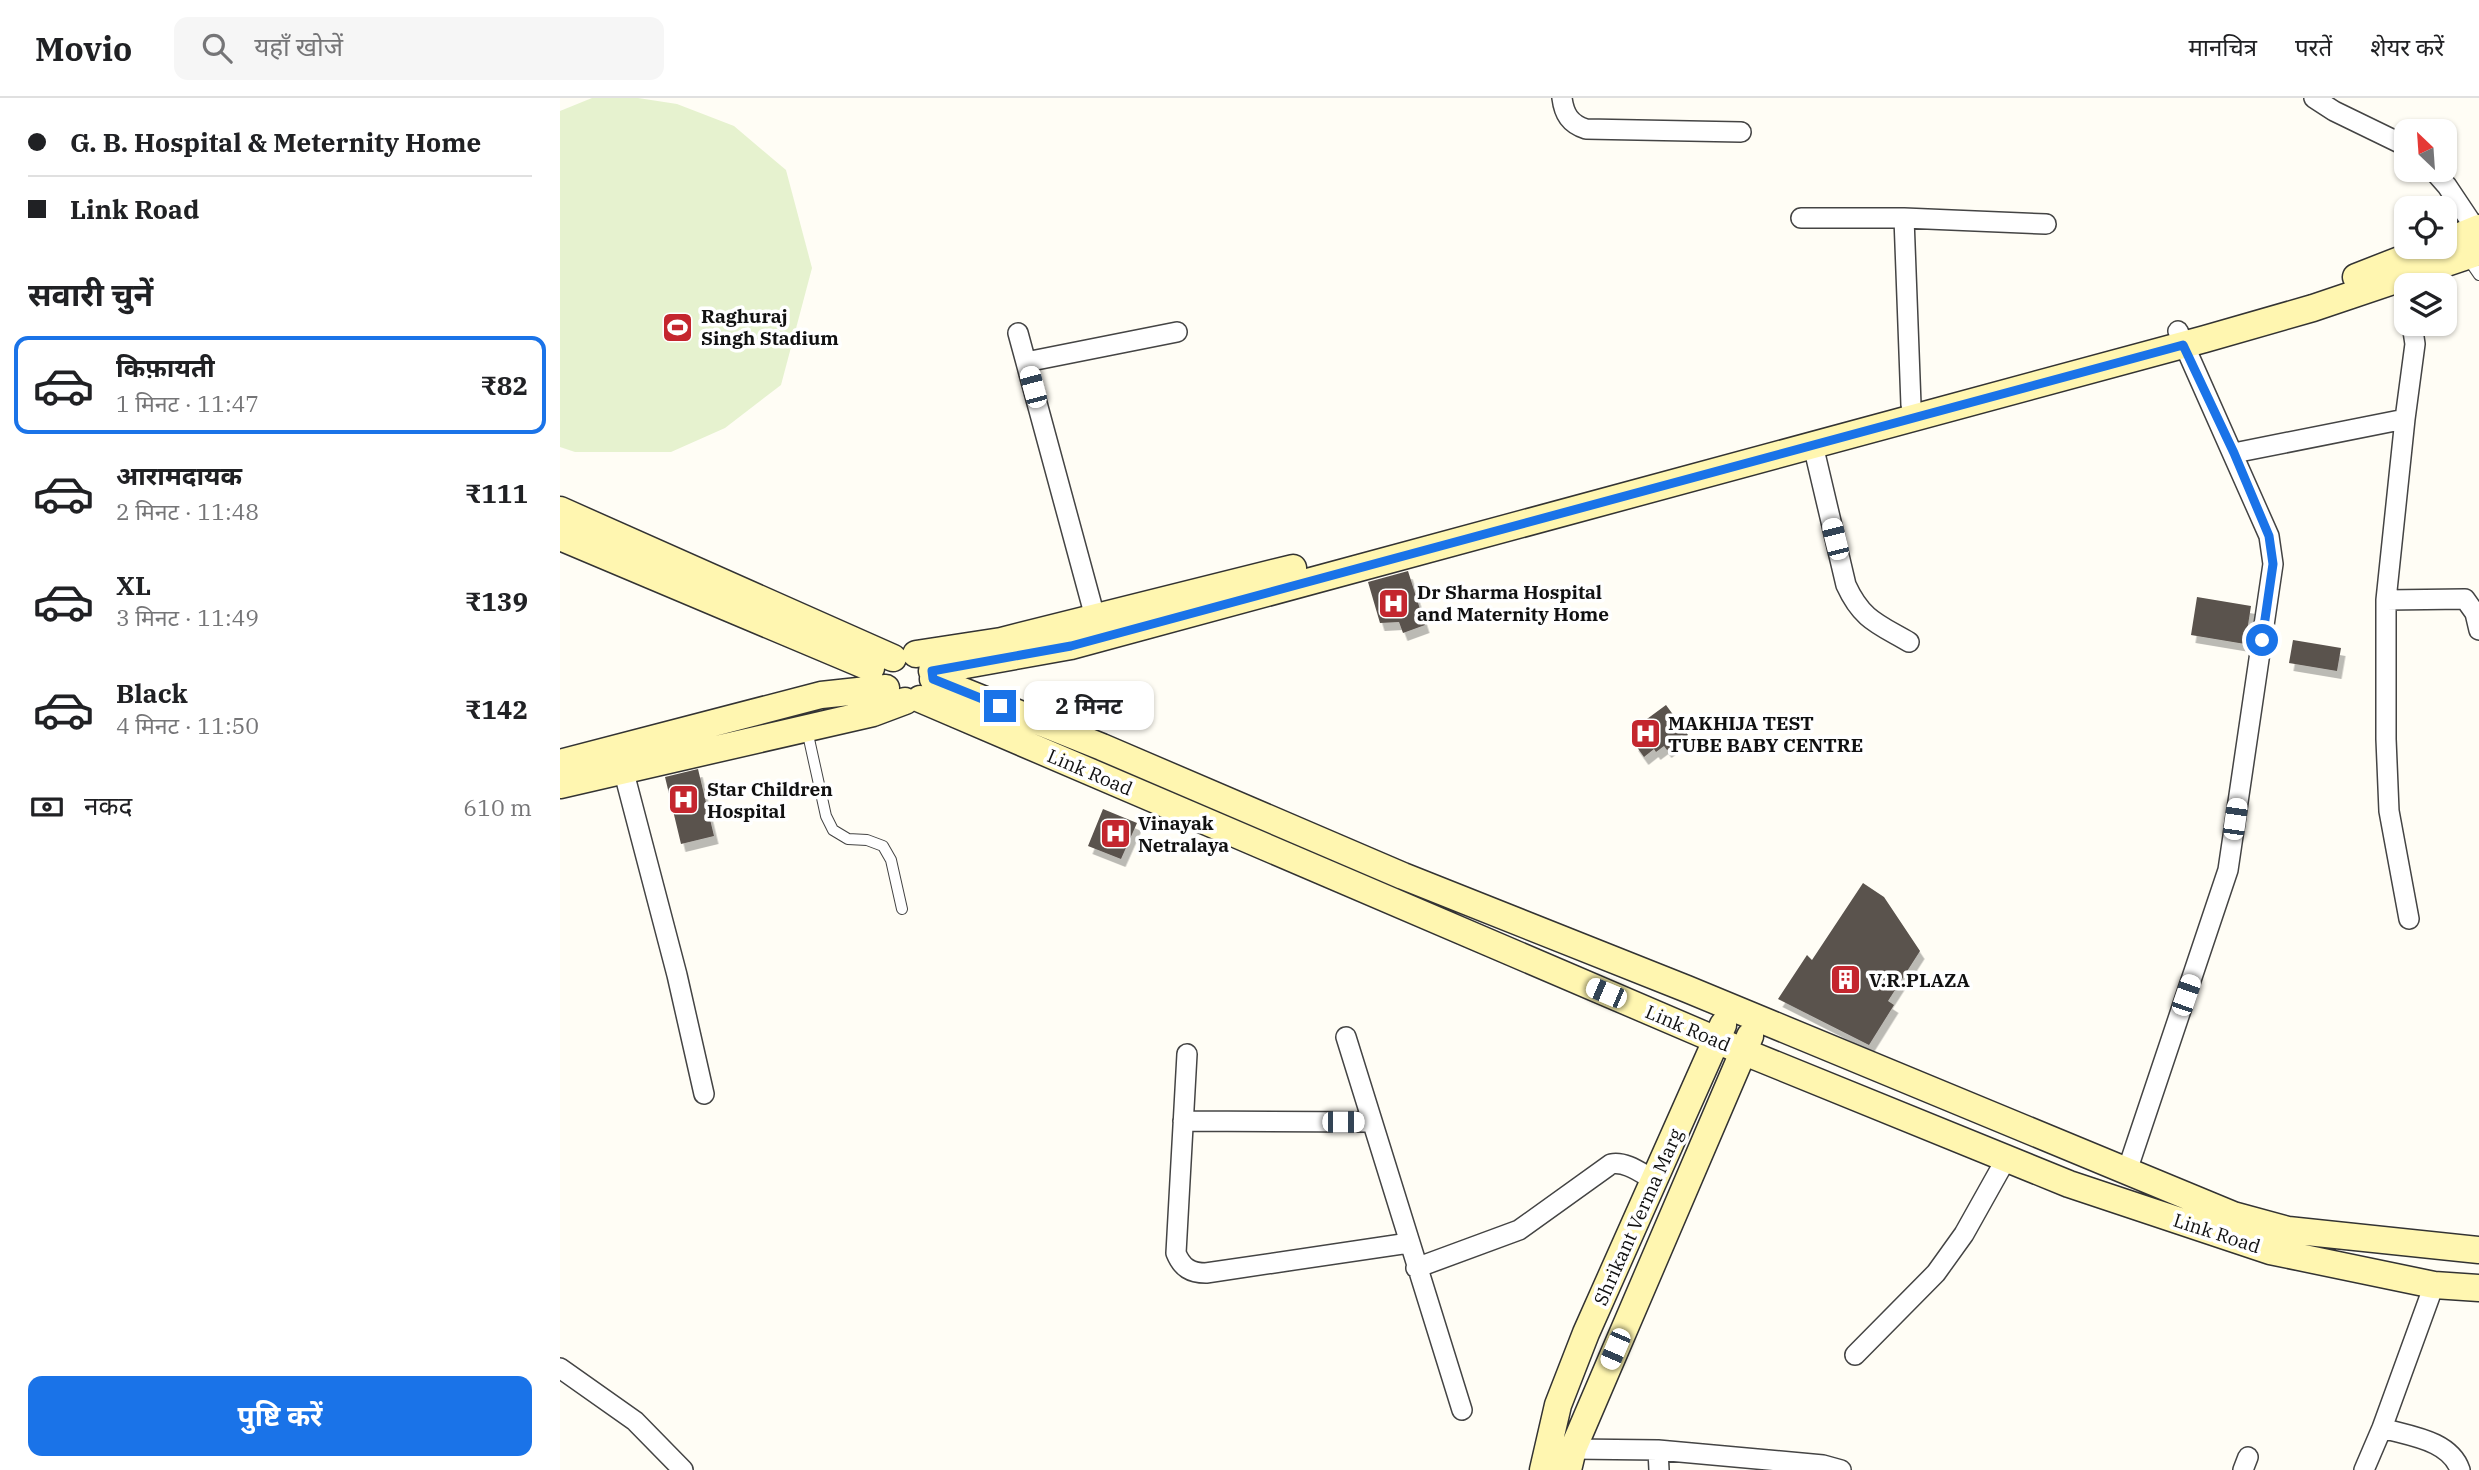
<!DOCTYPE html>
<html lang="hi">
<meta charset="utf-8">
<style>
body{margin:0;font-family:"IBM Plex Serif","Noto Sans Devanagari",serif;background:#f6f6f6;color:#202124;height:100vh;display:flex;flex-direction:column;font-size:26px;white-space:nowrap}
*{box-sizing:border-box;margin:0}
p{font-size:23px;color:#757577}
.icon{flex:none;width:38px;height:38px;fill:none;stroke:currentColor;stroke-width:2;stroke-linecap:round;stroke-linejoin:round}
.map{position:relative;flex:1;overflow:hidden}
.drawer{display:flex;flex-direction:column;background:#fff;width:560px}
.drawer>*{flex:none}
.top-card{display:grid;align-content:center;height:154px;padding:0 28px;background:#fff}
.needle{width:46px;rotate:335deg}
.buttons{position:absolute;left:1834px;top:21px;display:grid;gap:14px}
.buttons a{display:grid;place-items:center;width:63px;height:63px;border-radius:14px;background:#fff;box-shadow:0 2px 5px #0004;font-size:35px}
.end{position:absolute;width:32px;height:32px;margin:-16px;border:9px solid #1a73e8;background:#fff;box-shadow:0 0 0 4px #fff}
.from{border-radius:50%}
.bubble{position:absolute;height:49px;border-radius:14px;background:#fff;box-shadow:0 2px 5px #0004;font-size:23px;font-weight:700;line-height:49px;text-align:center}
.car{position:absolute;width:21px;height:42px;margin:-21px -10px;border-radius:9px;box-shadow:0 0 5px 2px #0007;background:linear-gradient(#fff 24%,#345 0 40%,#fff 0 76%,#345 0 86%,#fff 0)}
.top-card b{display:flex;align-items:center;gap:24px;height:66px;font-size:26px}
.top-card b+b{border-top:2px solid #e0e0e0}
.top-card i{width:18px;height:18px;background:#202124}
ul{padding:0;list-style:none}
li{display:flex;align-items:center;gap:21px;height:98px;margin:0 14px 10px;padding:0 14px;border:4px solid transparent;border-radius:14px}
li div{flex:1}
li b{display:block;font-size:26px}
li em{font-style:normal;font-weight:700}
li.active{border-color:#1a73e8}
li>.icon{width:63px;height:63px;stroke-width:1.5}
h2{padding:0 28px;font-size:32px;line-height:84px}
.pay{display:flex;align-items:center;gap:18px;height:77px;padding:0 28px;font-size:26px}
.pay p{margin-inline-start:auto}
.button{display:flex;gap:14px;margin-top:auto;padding:14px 28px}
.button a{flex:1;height:80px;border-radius:14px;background:#1a73e8;color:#fff;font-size:28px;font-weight:700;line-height:80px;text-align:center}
header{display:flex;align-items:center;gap:42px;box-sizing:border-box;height:98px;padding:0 35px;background:#fff;border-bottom:2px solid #e0e0e0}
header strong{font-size:33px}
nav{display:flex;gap:38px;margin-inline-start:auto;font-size:24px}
.search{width:490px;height:63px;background:#f6f6f6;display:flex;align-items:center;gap:18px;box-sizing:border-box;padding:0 24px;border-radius:14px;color:#757577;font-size:26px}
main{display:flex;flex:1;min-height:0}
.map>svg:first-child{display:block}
.pitch{fill:#e6f2cf}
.building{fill:#5a524d;filter:url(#shadow)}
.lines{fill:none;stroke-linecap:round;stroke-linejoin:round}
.lane-casing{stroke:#444;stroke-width:12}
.street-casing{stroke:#444;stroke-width:22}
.secondary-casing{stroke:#333;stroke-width:29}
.lane{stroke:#fff;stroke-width:10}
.street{stroke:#fff;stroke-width:19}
.secondary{stroke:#fff6b0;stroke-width:26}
.route{stroke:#1a73e8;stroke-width:9}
.labels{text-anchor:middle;stroke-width:7;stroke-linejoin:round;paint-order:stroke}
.poi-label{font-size:19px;font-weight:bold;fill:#111;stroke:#fff;text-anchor:start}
.street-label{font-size:19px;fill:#111;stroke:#fff}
</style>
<header>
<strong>Movio</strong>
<div class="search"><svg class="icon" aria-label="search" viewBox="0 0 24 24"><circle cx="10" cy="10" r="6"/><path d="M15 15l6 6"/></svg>यहाँ खोजें</div>
<nav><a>मानचित्र</a><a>परतें</a><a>शेयर करें</a></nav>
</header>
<main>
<section class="drawer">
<div class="top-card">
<b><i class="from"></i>G. B. Hospital &amp; Meternity Home</b>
<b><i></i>Link Road</b>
</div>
<h2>सवारी चुनें</h2>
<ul>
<li class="active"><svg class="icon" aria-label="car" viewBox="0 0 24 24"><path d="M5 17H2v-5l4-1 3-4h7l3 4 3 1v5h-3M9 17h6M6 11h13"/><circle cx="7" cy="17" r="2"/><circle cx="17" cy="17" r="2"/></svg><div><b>किफ़ायती</b><p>1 मिनट · 11:47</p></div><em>₹82</em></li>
<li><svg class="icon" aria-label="car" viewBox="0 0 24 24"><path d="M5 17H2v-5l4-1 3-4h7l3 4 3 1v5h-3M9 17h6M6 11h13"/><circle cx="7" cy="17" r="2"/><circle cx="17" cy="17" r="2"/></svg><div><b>आरामदायक</b><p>2 मिनट · 11:48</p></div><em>₹111</em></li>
<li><svg class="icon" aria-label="car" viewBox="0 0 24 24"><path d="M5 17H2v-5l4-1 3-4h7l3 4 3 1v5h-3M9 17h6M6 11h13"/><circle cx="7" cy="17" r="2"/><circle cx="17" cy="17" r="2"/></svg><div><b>XL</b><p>3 मिनट · 11:49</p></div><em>₹139</em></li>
<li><svg class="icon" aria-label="car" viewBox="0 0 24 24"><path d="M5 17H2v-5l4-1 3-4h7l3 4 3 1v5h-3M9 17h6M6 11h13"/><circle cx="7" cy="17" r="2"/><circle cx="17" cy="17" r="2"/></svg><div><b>Black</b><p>4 मिनट · 11:50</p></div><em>₹142</em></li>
</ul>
<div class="pay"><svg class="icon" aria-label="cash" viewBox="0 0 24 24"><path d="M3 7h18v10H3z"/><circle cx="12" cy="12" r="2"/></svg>नकद<p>610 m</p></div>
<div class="button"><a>पुष्टि करें</a></div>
</section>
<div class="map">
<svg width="1919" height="1372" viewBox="0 0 1919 1372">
<defs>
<filter id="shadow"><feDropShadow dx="4.5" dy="8" stdDeviation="0" flood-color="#0004"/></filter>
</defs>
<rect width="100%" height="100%" fill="#fffdf5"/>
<!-- pitch -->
<path class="pitch" d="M32 0H78L117 6 174 28 226 72 252 170 221 287 165 330 111 354H15L0 349V13Z"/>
<!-- building -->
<path class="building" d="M848 473 865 527 843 535 839 524 820 525 808 484Z
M1637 499 1691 508 1685 546 1631 537Z
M1733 542 1781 550 1777 573 1729 565Z
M1106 607 1128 637 1107 652 1104 648 1096 654 1094 651 1084 659 1074 645 1079 641 1072 632Z
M138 671 154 738 121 746 105 679Z
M543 711 577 725 561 761 528 748Z
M1303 785 1324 799 1360 853 1328 903 1334 907 1309 947 1218 901 1247 857 1252 862Z"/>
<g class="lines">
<defs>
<path id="lane" d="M1908 161 1919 177
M247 632 266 718 273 732 288 741 307 742 323 748 331 762 342 811"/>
<path id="street" d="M1002 0C1004 16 1010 26 1026 31L1181 34
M1754 0 1774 13 1846 48
M1873 72 1887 88 1919 136
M1241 120H1344L1486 126
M1344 120 1351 307
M458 235 535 519
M466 264 617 234
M1253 347 1286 487C1302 522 1318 526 1349 544
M1674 355 1845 321
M1826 502 1905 501 1915 515 1919 532
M63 671 117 877 144 996
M1849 821 1829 713 1826 641V502L1845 321 1855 246 1852 226
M786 939 902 1312
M627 956 616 1155C622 1170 631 1175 646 1175L849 1145
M623 1023 810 1024
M1567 1073 1668 772 1713 466 1709 438 1618 233
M856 1170 959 1132 1051 1066C1066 1063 1081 1075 1094 1082
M1295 1257 1376 1175 1404 1136 1446 1061
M0 1270 75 1323 123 1372
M1822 1330C1849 1338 1890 1342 1900 1372
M1013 1351 1098 1352 1263 1367 1281 1372
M1098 1352 1099 1372
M1683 1372 1688 1359
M1804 1372 1822 1330 1874 1187"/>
<path id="secondary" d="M1885 144 1919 130
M1796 179 1873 149
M0 412 333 560
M0 439 311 570
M356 556 441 543 733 470
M372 573 511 548 1645 241 1753 210 1919 154
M373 581 542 649 843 778 1127 891 1673 1117 1728 1132 1919 1152
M360 601 1182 953 1509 1086 1710 1153 1874 1187 1919 1190
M0 665 261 597 326 590
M0 687 313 615 345 603
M983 1372 998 1307 1026 1235 1163 927
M1008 1372 1013 1351 1190 938"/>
</defs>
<!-- lane casing -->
<use href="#lane" class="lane-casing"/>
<!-- street casing -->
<use href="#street" class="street-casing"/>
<!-- secondary casing -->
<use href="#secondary" class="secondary-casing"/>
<!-- lane -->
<use href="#lane" class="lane"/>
<!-- street -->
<use href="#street" class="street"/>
<!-- secondary -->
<use href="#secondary" class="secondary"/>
</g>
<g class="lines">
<!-- route -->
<path class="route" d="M440 608 373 581 372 573 511 548 1623 247 1674 355 1709 438 1713 466 1702 542"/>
</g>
<!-- icons -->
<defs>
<symbol id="stadium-square" viewBox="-11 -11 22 22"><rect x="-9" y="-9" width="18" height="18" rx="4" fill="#c4262e" stroke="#fff"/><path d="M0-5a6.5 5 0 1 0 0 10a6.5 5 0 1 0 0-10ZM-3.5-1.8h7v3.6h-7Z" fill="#fff"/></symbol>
<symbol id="hospital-square" viewBox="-11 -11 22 22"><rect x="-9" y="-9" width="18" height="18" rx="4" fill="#c4262e" stroke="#fff"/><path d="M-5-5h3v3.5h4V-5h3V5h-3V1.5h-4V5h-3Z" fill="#fff"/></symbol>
<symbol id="building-square" viewBox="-11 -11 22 22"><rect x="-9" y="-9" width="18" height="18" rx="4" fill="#c4262e" stroke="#fff"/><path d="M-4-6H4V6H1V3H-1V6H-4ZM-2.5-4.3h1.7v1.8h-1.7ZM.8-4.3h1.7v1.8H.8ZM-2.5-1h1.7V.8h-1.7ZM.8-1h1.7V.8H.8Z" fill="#fff"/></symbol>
</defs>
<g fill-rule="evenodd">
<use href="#stadium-square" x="100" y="212" width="35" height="35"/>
<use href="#hospital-square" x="816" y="488" width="35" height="35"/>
<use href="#hospital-square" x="1068" y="618" width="35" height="35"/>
<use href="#hospital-square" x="106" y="684" width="35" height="35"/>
<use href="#hospital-square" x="538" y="718" width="35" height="35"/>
<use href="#building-square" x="1268" y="864" width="35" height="35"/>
</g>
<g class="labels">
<!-- poi labels -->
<g class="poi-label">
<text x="141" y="225">Raghuraj<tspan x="141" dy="22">Singh Stadium</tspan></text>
<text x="857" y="501">Dr Sharma Hospital<tspan x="857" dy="22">and Maternity Home</tspan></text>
<text x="1108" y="632">MAKHIJA TEST<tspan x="1108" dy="22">TUBE BABY CENTRE</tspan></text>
<text x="147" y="698">Star Children<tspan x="147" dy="22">Hospital</tspan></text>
<text x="578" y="732">Vinayak<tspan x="578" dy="22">Netralaya</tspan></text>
<text x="1309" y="889">V.R.PLAZA</text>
</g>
<!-- street labels -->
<g class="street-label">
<text transform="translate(530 674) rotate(23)" y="7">Link Road</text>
<text transform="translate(1128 930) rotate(23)" y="7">Link Road</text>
<text transform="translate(1078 1119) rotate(-66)" y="7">Shrikant Verma Marg</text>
<text transform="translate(1657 1135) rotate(18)" y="7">Link Road</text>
</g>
</g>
</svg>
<div class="buttons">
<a><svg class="needle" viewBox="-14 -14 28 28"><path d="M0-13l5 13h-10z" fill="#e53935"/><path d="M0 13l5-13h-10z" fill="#757577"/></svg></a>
<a><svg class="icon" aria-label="locate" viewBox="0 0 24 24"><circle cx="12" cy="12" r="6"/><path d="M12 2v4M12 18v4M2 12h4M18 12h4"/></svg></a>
<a><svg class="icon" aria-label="layers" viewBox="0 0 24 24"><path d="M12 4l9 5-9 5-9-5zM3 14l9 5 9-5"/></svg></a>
</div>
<i class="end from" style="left:1702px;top:542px"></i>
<i class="end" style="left:440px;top:608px"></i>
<div class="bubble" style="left:464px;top:583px;width:130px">2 मिनट</div>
<i class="car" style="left:473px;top:289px;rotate:345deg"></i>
<i class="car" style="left:1275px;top:441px;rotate:346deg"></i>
<i class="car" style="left:1675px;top:721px;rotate:8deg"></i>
<i class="car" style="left:1046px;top:895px;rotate:293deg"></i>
<i class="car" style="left:1626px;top:897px;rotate:19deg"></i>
<i class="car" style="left:783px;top:1024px;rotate:90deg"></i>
<i class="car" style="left:1055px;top:1251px;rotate:203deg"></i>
</div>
</main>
